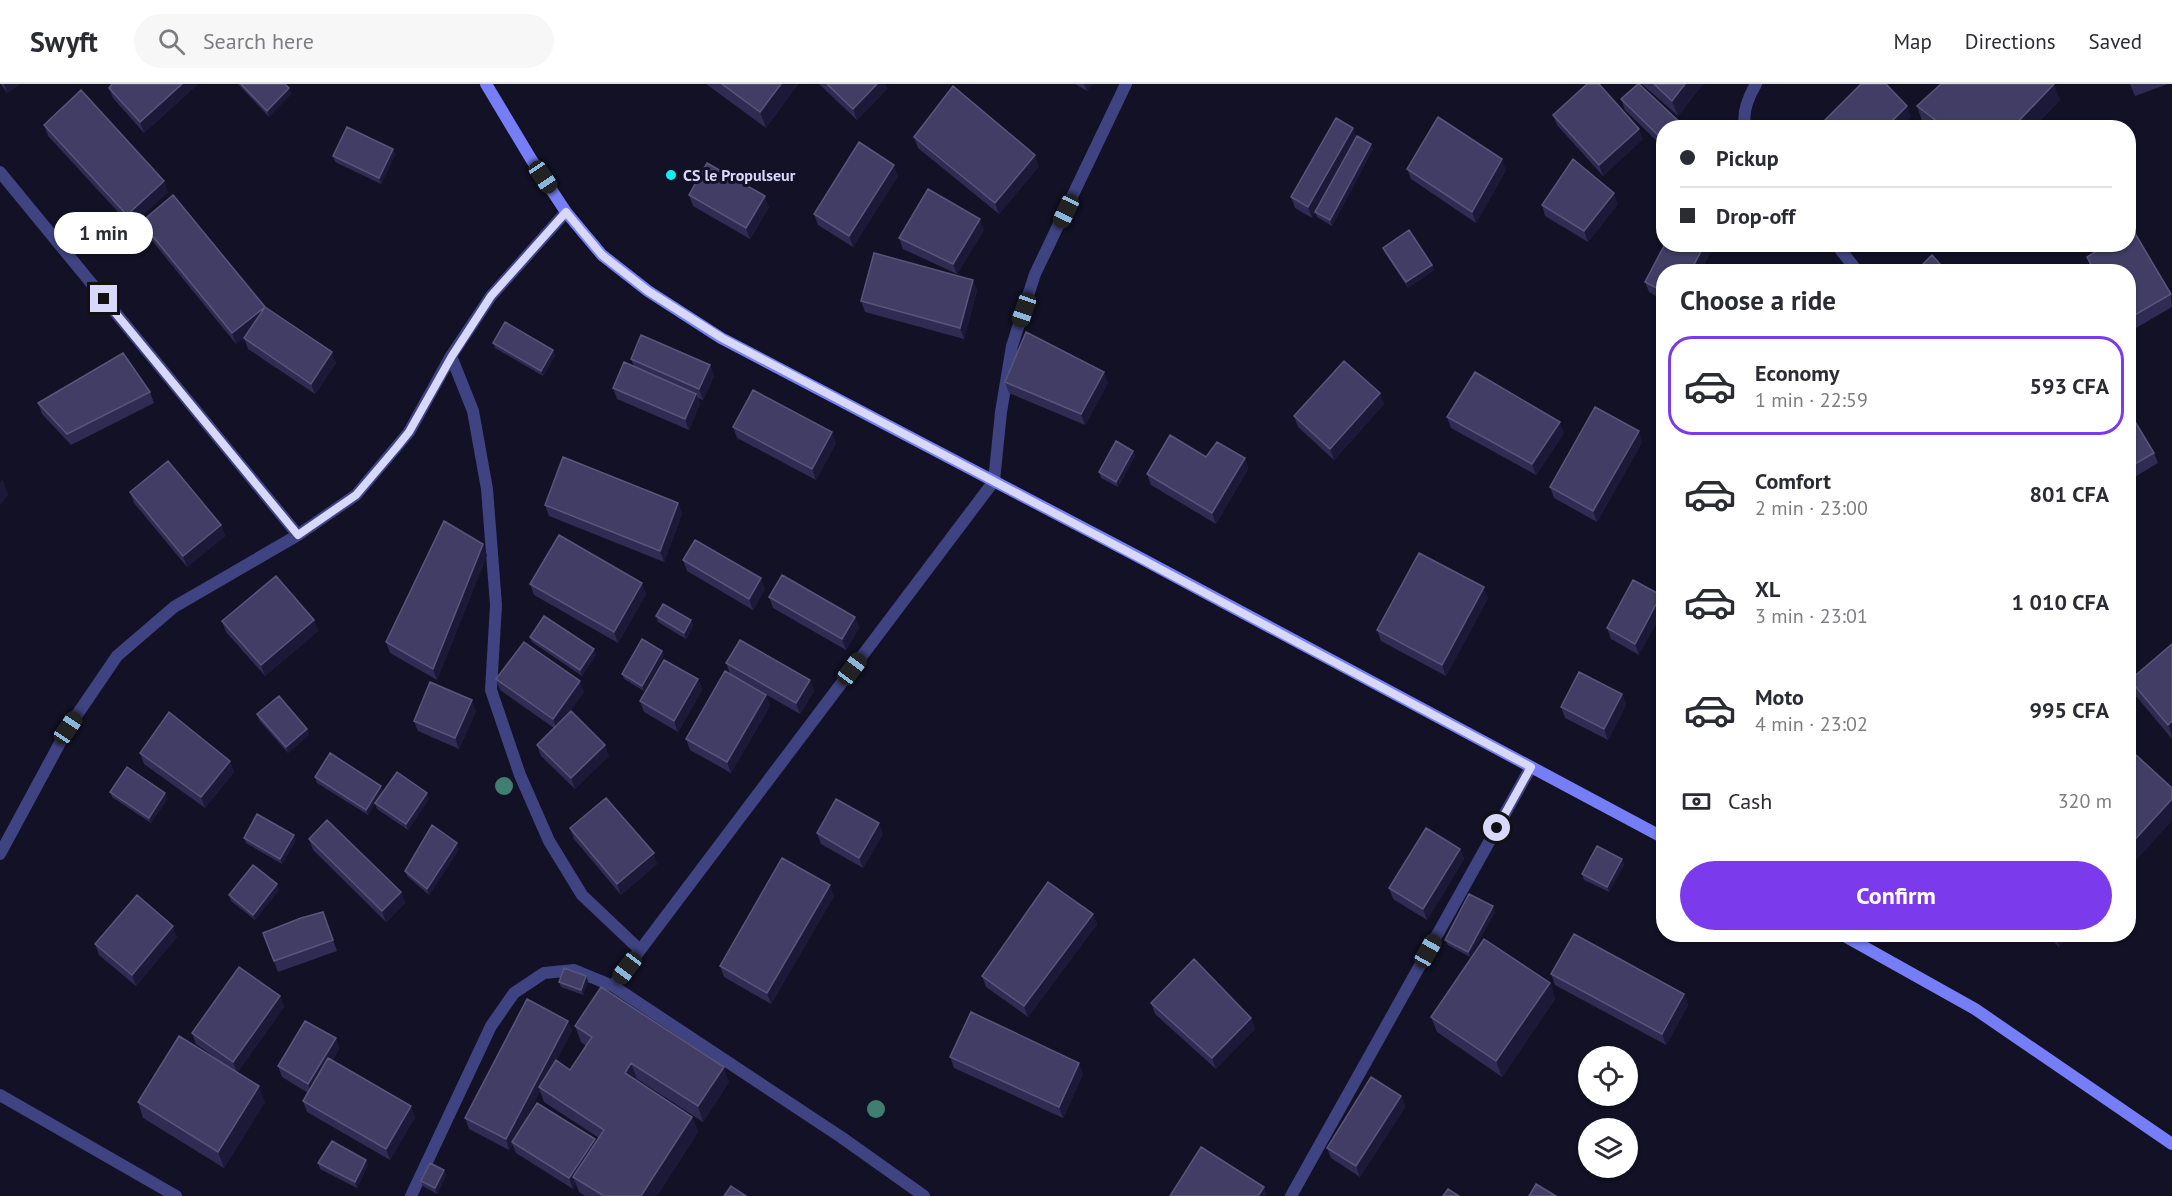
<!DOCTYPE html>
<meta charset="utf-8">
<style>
body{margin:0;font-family:"PT Sans",sans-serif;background:#f7f7f7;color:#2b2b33;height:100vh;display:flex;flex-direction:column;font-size:22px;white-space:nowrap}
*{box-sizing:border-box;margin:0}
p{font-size:20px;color:#7c7c81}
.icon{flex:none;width:33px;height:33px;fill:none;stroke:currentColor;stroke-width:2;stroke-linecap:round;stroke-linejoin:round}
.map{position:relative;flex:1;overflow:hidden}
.sheet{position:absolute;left:1656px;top:180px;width:480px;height:678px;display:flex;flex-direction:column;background:#fff;border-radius:24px;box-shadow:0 2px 4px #0004}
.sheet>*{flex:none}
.top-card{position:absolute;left:1656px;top:36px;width:480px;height:132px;border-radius:24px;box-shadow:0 2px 4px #0004;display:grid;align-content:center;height:132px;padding:0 24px;background:#fff}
.tools{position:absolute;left:1578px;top:962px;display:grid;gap:12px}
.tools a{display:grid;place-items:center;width:60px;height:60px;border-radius:50%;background:#fff;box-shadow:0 2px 4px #0004;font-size:30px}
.end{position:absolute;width:27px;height:27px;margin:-14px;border:8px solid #d8d7fc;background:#111;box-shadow:0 0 0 3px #111}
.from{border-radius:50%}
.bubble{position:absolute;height:42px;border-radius:21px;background:#fff;box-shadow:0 2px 4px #0004;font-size:20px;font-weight:800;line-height:42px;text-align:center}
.car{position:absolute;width:18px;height:36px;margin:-18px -9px;border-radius:8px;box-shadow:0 0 4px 2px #0007;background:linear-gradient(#222 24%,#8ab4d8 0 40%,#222 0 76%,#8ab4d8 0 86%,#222 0)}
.top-card b{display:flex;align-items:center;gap:21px;height:57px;font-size:22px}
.top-card b+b{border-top:2px solid #e1e1e2}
.top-card i{width:15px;height:15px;background:#2b2b33}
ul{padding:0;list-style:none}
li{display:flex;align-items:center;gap:18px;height:99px;margin:0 12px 9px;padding:0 12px;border:3px solid transparent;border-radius:24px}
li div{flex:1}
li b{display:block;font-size:22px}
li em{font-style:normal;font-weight:800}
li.on{border-color:#7c3aed}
li>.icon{width:54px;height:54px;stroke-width:1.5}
h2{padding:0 24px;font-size:27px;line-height:72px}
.pay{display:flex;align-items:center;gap:15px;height:66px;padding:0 24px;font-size:22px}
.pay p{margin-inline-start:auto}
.cta{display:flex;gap:12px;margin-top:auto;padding:12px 24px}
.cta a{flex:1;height:69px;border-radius:36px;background:#7c3aed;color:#fff;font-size:24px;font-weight:800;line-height:69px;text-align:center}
header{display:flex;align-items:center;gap:36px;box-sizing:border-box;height:84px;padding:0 30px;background:#fff;border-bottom:2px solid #e1e1e2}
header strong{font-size:28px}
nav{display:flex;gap:33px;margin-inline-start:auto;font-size:21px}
.search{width:420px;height:54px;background:#f7f7f7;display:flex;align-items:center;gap:15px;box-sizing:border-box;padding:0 21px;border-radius:33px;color:#7c7c81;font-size:22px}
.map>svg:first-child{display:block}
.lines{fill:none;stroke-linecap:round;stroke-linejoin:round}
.street{stroke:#3f4381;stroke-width:12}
.secondary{stroke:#757ef6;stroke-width:12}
.tree{fill:#417e72}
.wall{fill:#2f2b52;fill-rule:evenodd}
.shaded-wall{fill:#1c1938}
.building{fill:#413d64;stroke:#59567c;stroke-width:1.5}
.route{stroke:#d8d7fc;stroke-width:8}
.poi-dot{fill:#10efef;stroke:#121125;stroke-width:2}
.labels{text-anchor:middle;stroke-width:6;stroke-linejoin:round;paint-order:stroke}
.poi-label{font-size:16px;font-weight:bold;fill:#d8d7fc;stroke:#121125;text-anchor:start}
</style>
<header>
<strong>Swyft</strong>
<div class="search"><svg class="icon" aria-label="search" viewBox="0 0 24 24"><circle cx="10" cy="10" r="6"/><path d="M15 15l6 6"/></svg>Search here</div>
<nav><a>Map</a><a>Directions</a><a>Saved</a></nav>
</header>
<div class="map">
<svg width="2172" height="1112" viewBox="0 0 2172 1112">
<rect width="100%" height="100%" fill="#121125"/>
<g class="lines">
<!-- street -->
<path class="street" d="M1746 44C1741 30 1749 12 1756 0
M0 88 298 451
M1836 160 1858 188
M451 272 473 327 487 405 496 521 491 606 520 691 549 757 582 811 640 866
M0 770 68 644 117 572 174 523 298 451 356 411 409 348 451 272 491 212 566 128
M613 902 841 1053 924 1112
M0 1011 176 1112
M411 1112 491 942 514 909 544 889 574 886 613 902 994 397 1001 328 1012 262 1035 190 1126 0
M1291 1112 1531 683"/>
<!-- secondary -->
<path class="secondary" d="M486 0 531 75 566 128 602 171 648 207 721 254 1133 470 1664 754
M1841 850 1975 925 2172 1060"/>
</g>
<!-- trees -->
<g class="tree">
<circle cx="504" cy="702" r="9"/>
<circle cx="876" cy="1025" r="9"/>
</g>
<!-- wall -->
<path class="wall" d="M1 0H20L7 9Z
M112 0H198L144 49 113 14 109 4Z
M238 0H285L291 10 269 33Z
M706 0H798L766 44Z
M819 0H885L887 5 857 36Z
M1075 0H1092L1087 7Z
M1642 0H1703L1678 32Z
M2130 0H2168L2135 12Z
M1621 15 1664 44V64L1625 26Z
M2060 16 2033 44H1930L1922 37 1917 22Z
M1553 31 1643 55 1603 92 1557 41Z
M44 41 168 108 131 142 48 52Z
M1353 44 1356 53 1373 65 1332 142 1317 133 1315 128 1312 134 1295 124 1291 113Z
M914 53 1039 82 999 130 918 64Z
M393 65 395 71 381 100 335 78 333 72Z
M1407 85 1506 86 1476 139 1411 95Z
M898 92 853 163 818 141 814 130Z
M689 111 769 123 750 155 693 122Z
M1618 120 1588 158 1545 132 1542 121Z
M141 138 265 223 336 279 315 310 248 265 244 254 245 253 236 260 145 148Z
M984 146 957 190 903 165 899 154Z
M2133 146 2171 210 2172 223 2129 248 2128 188H2093L2087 173 2108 160H2128V148Z
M1665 160H1715L1700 188H1664V217L1649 208 1645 198Z
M1383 164 1432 181 1434 186 1408 204 1385 169Z
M977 206 964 255 865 228 861 217Z
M493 259 553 266 555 272 543 292 495 264Z
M631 275 710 281 714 292 703 316 698 314 700 320 689 346 617 315 613 304 634 283Z
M1005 298 1108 299 1085 341 1009 309Z
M150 308 154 319 71 361 42 330 38 319Z
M1384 320 1334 376 1298 343 1294 332Z
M2128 326 2154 369 2158 379 2128 397Z
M1447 333 1564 349 1536 391 1451 344Z
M733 343 836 359 816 396 737 354Z
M1642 358 1597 438 1554 414 1550 403Z
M1133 367 1135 372 1118 403 1101 394 1099 388Z
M1206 373 1245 374 1248 385 1216 440 1151 401 1147 390Z
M130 408 221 441 225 452 187 483 134 419Z
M678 419 682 430 664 478 549 432 545 421Z
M487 471 437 596 390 569 386 558Z
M683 476 765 505 753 526 687 487Z
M1633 496 1639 571 1611 555 1607 544Z
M530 500 646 510 618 559 534 511Z
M769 513 855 533 859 544 846 566 773 524Z
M1488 514 1446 592 1381 557 1377 546Z
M656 532 691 536 693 542 686 555 658 538Z
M314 536 318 547 265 592 226 548 222 537Z
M530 553 596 571 582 592 532 558Z
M2172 560V655L2136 612 2130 596Z
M664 572 644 607 624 595 622 590Z
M726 579 810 596 814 607 800 630 730 590Z
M496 595 584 608 567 631 609 672 575 705 541 672 537 661 554 644 500 606Z
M698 595 702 606 678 648 644 628 640 617Z
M1622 610 1626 621 1608 656 1565 634 1561 623Z
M766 611 770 622 731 689 690 666 686 655Z
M476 627 459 665 418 647 414 637Z
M257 630 307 645 309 651 288 669 259 636Z
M140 669 230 677 234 688 205 724 144 680Z
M315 693 383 708 429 715 408 746 377 725 375 720 368 731 317 699Z
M110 708 167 715 151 739 112 713Z
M570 744 657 780 621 811 574 755Z
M817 749 883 750 863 784 821 760Z
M244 754 296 756 282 780 246 759Z
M309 755 401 808 405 819 386 838 313 766Z
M459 765 429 811 407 792 405 787Z
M1460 765 1464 775 1427 836 1393 815 1389 804Z
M1622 775 1624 781 1609 808 1584 796 1582 790Z
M279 806 255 836 231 817 229 811Z
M834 812 771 920 724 893 720 882Z
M323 828 337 867 278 888 263 849Z
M1495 828 1470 873 1448 861 1445 856Z
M1093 830 1097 840 1028 933 986 903 982 892Z
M1941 850H1952L1948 856Z
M2046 850H2070L2059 863Z
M177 853 136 902 99 871 95 860Z
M1551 890 1684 910 1688 921 1666 961 1555 901Z
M586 892 588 897 583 911 561 903 559 898Z
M1550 899 1555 915 1502 993 1437 948 1431 933Z
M280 912 284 923 237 989 265 1018 224 1084 143 1034 138 1018 231 985 196 960 192 949Z
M1151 919 1251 934 1255 945 1216 985 1155 930Z
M568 937 572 947 556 976 570 986 586 962 581 958 575 942 729 998 703 1038 637 995 636 996 692 1033 698 1048 657 1112H585L579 1108 576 1100 573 1105 516 1069 512 1060 509 1066 469 1045 465 1034ZM540 1007 544 1018 599 1054 596 1058 595 1055 521 1044Z
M336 954 339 965 332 977 415 1033 390 1076 307 1028 303 1017 308 1009 282 993 278 982Z
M950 973 1083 990 1063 1034 954 984Z
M1401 1012 1405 1023 1360 1093 1331 1074 1327 1064Z
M318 1079 368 1081 357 1104 320 1085Z
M444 1086 446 1091 437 1110 423 1102 421 1097Z"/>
<!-- shaded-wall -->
<path class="shaded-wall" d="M4 0H20L7 9Z
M182 0H198L144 49 140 38Z
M781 0H798L766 44 760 28Z
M877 0H885L887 5 857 36 853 25Z
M1084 0H1092L1087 7Z
M1685 0H1703L1678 32 1672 17Z
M2054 0 2060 16 2033 44H2012Z
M289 4 291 10 269 33 267 27Z
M1907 22 1911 33 1900 44H1885Z
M1353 44 1357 55 1312 134 1308 123Z
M1639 45 1643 55 1603 92 1599 81Z
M1371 60 1373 65 1332 142 1330 136Z
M393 65 395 71 381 100 379 94Z
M1035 71 1039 82 999 130 995 119Z
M1502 75 1506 86 1476 139 1472 128Z
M894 81 898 92 853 163 849 152Z
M164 97 168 108 131 142 127 131Z
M1614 109 1618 120 1588 158 1584 147Z
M765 112 769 123 750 155 746 144Z
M980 135 984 146 957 190 953 180Z
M1705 160H1715L1700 188H1690Z
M1432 181 1434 186 1408 204 1406 198Z
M973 196 977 206 964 255 960 244Z
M265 223 269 234 236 260 232 249Z
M553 266 555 272 543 292 541 287Z
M332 268 336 279 315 310 311 300Z
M710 281 714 292 703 316 699 305Z
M1104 288 1108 299 1085 341 1081 330Z
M1380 309 1384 320 1334 376 1330 365Z
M696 310 700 320 689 346 685 335Z
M1560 338 1564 349 1536 391 1532 380Z
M1639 347 1642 358 1597 438 1593 427Z
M832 348 836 359 816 396 812 385Z
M1133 367 1135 372 1118 403 1116 398Z
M1245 374 1248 385 1216 440 1212 429Z
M3 395 8 411 0 421V398Z
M678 419 682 430 664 478 660 467Z
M221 441 225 452 187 483 183 472Z
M483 460 487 471 437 596 433 585Z
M761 494 765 505 753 526 749 515Z
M642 499 646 510 618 559 614 548Z
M1484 503 1488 514 1446 592 1442 581Z
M1661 511 1664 517V526L1639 571 1635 560Z
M855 533 859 544 846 566 842 555Z
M314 536 318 547 265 592 261 581Z
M691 536 693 542 686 555 684 549Z
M594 565 596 571 582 592 580 586Z
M662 567 664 572 644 607 642 602Z
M698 595 702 606 678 648 674 637Z
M810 596 814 607 800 630 796 619Z
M580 597 584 608 557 646 553 635Z
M1622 610 1626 621 1608 656 1604 645Z
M766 611 770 622 731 689 727 678Z
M472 616 476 627 459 665 455 654Z
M2172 637V652L2168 641Z
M307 645 309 651 288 669 286 663Z
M605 661 609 672 575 705 571 694Z
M230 677 234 688 205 724 201 713Z
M381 702 383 708 368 731 366 726Z
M165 709 167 715 151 739 149 734Z
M427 709 429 715 408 746 406 740Z
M2172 715V737L2128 785V763Z
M879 739 883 750 863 784 859 774Z
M294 751 296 756 282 780 280 775Z
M457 759 459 765 429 811 427 805Z
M1460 765 1464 775 1427 836 1423 825Z
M654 769 657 780 621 811 617 800Z
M1622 775 1624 781 1609 808 1607 803Z
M277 800 279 806 255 836 253 831Z
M830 801 834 812 771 920 767 909Z
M401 808 405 819 386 838 382 827Z
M1493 822 1495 828 1470 873 1468 868Z
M1093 830 1097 840 1028 933 1024 922Z
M173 842 177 853 136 902 132 891Z
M1947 850H1952L1948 856Z
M2055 850H2070L2059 863Z
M586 892 588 897 583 911 581 906Z
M1550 899 1555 915 1502 993 1496 977Z
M1684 910 1688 921 1666 961 1662 950Z
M280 912 284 923 237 989 233 978Z
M1251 934 1255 945 1216 985 1212 974Z
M568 937 572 947 542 1005 539 1003 540 1007 513 1059 512 1058V1060L509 1066 506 1055Z
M336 954 339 965 312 1011 308 1000Z
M631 979 637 995 631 1004 625 989Z
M1079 979 1083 990 1063 1034 1059 1023Z
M724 983 729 998 703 1038 698 1022Z
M259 1002 265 1018 224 1084 218 1068Z
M1401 1012 1405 1023 1360 1093 1356 1082Z
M411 1022 415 1033 390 1076 386 1065Z
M692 1033 698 1048 657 1112H641Z
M595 1055 599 1065 573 1093 576 1100 573 1105 569 1094Z
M366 1076 368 1081 357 1104 355 1098Z
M444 1086 446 1091 437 1110 435 1104Z
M1264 1103 1267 1112H1258Z"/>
<!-- building -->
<path class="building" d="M112 0H182L140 38 109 4Z
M241 0H285L289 4 267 27Z
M722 0H781L760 28Z
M827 0H877L853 25Z
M1587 0H1599L1639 45 1599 81 1553 31Z
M1638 0H1639L1686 44H1664V57L1621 15Z
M1654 0H1685L1672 17Z
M1861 0H1886L1907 22 1885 44H1817Z
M1941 0H2054L2012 44H1946L1917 22Z
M953 2 1035 71 995 119 914 53Z
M81 6 164 97 127 131 44 41Z
M1438 33 1502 75 1472 128 1407 85Z
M1336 34 1353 44 1308 123 1291 113Z
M1914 37 1922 44H1907Z
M347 43 393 65 379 94 333 72Z
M1357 52 1371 60 1330 136 1315 128Z
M859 58 894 81 849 152 814 130Z
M1573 75 1614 109 1584 147 1542 121Z
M707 79 765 112 746 144 689 111Z
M928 105 980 135 953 180 899 154Z
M173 111 265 223 232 249 141 138Z
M1409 146 1432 181 1406 198 1383 164Z
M2133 146 2171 210 2128 235V188H2095L2087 173 2108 160H2128V148Z
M1665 160H1705L1690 188H1664V208L1645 198Z
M874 169 973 196 960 244 861 217Z
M1932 171 1947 188H1915Z
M265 223 332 268 311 300 244 254Z
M505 238 553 266 541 287 493 259Z
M1026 248 1104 288 1081 330 1005 298Z
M641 251 710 281 699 305 631 275Z
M123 269 150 308 67 350 38 319Z
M1344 277 1380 309 1330 365 1294 332Z
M624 278 696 310 685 335 613 304Z
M1475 288 1560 338 1532 380 1447 333Z
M753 306 832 348 812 385 733 343Z
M1595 323 1639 347 1593 427 1550 403Z
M2128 326 2154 369 2128 384Z
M1170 351 1206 373 1217 358 1245 374 1212 429 1147 390Z
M1116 357 1133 367 1116 398 1099 388Z
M563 373 678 419 660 467 545 421Z
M168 377 221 441 183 472 130 408Z
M444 437 483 460 433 585 386 558Z
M559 451 642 499 614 548 530 500Z
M695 456 761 494 749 515 683 476Z
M1419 469 1484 503 1442 581 1377 546Z
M782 491 855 533 842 555 769 513Z
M276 492 314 536 261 581 222 537Z
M1633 496 1661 511 1635 560 1607 544Z
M663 520 691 536 684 549 656 532Z
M544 532 594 565 580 586 530 553Z
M642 555 662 567 642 602 622 590Z
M740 556 810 596 796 619 726 579Z
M524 558 580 597 553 635 496 595Z
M2172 560V637L2168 641 2130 596Z
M664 576 698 595 674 637 640 617Z
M725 587 766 611 727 678 686 655Z
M1579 588 1622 610 1604 645 1561 623Z
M430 598 472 616 455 654 414 637Z
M279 612 307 645 286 663 257 630Z
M571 627 605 661 571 694 537 661Z
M169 628 230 677 201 713 140 669Z
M330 669 381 702 366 726 315 693Z
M2136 671 2172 704V715L2128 763V680Z
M127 683 165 709 149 734 110 708Z
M397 688 427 709 406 740 375 719Z
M606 714 654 769 617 800 570 744Z
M836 715 879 739 859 774 817 749Z
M257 730 294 751 280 775 244 754Z
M327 736 401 808 382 827 309 755Z
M432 741 457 759 427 805 405 787Z
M1426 744 1460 765 1423 825 1389 804Z
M1597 762 1622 775 1607 803 1582 790Z
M782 774 830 801 767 909 720 882Z
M253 781 277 800 253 831 229 811Z
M1048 798 1093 830 1024 922 982 892Z
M1469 810 1493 822 1468 868 1445 856Z
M137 811 173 842 132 891 95 860Z
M323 828 333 856 274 877 263 849 301 834Z
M1574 850 1684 910 1662 950 1551 890Z
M1484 855 1550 899 1496 977 1431 933Z
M1194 875 1251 934 1212 974 1151 919Z
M239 883 280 912 233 978 192 949Z
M564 884 586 892 581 906 559 898Z
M601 903 724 983 698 1022 631 979 625 989 692 1033 641 1112H604L573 1093 604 1046 539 1003 556 976 570 986 592 953 575 942Z
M527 915 568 937 506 1055 465 1034Z
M971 928 1079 979 1059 1023 950 973Z
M305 937 336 954 308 1000 278 982Z
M179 952 259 1002 218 1068 138 1018Z
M328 974 411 1022 386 1065 303 1017Z
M1371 993 1401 1012 1356 1082 1327 1064Z
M537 1019 595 1055 569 1094 512 1058Z
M332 1057 366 1076 355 1098 318 1079Z
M1201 1063 1264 1103 1258 1112H1170Z
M430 1079 444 1086 435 1104 421 1097Z
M1536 1100 1556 1112H1529Z
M731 1102 746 1112H724Z
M1448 1105 1459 1112H1443Z"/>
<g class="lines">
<!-- route -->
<path class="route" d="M104 215 298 451 356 411 396 364 409 348 452 272 491 212 566 128 602 171 648 207 722 254 1132 470 1531 683 1497 744"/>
</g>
<!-- markers -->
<circle class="poi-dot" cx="671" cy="91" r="6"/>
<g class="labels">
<!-- poi labels -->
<g class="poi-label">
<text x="683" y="97">CS le Propulseur</text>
</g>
</g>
</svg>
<div class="tools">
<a><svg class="icon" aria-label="locate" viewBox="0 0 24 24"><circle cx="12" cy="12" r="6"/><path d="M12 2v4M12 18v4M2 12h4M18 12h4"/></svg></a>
<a><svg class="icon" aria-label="layers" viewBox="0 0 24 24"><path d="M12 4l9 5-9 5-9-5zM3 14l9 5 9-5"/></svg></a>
</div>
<i class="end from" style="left:1497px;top:744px"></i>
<i class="end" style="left:104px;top:215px"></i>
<div class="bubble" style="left:54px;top:128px;width:99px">1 min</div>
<i class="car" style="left:543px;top:93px;rotate:146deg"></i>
<i class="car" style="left:1066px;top:127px;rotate:205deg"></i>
<i class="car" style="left:1024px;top:226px;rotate:199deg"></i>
<i class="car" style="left:852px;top:585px;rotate:37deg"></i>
<i class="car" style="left:68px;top:644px;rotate:34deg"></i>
<i class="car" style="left:1428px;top:867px;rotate:29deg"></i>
<i class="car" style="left:627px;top:884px;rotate:217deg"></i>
<div class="top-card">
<b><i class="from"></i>Pickup</b>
<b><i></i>Drop-off</b>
</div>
<section class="sheet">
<h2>Choose a ride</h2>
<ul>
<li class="on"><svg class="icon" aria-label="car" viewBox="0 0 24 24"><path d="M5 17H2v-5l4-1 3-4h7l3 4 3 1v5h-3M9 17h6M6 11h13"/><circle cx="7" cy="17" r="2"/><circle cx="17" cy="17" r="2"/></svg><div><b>Economy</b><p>1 min · 22:59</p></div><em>593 CFA</em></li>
<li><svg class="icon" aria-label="car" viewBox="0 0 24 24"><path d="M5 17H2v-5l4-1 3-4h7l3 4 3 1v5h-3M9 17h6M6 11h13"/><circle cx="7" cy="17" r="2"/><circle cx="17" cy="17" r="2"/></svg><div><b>Comfort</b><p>2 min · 23:00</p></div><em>801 CFA</em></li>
<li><svg class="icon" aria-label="car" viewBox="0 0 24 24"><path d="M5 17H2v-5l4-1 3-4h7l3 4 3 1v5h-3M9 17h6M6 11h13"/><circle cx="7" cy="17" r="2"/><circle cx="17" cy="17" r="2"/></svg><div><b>XL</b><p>3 min · 23:01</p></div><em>1 010 CFA</em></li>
<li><svg class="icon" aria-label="car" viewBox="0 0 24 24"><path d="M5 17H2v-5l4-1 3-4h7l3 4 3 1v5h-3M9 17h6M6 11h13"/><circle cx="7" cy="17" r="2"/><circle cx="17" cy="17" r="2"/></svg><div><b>Moto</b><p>4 min · 23:02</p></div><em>995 CFA</em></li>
</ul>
<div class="pay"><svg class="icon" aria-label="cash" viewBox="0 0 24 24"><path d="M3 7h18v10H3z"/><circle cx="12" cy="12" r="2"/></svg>Cash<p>320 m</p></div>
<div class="cta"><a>Confirm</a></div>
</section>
</div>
